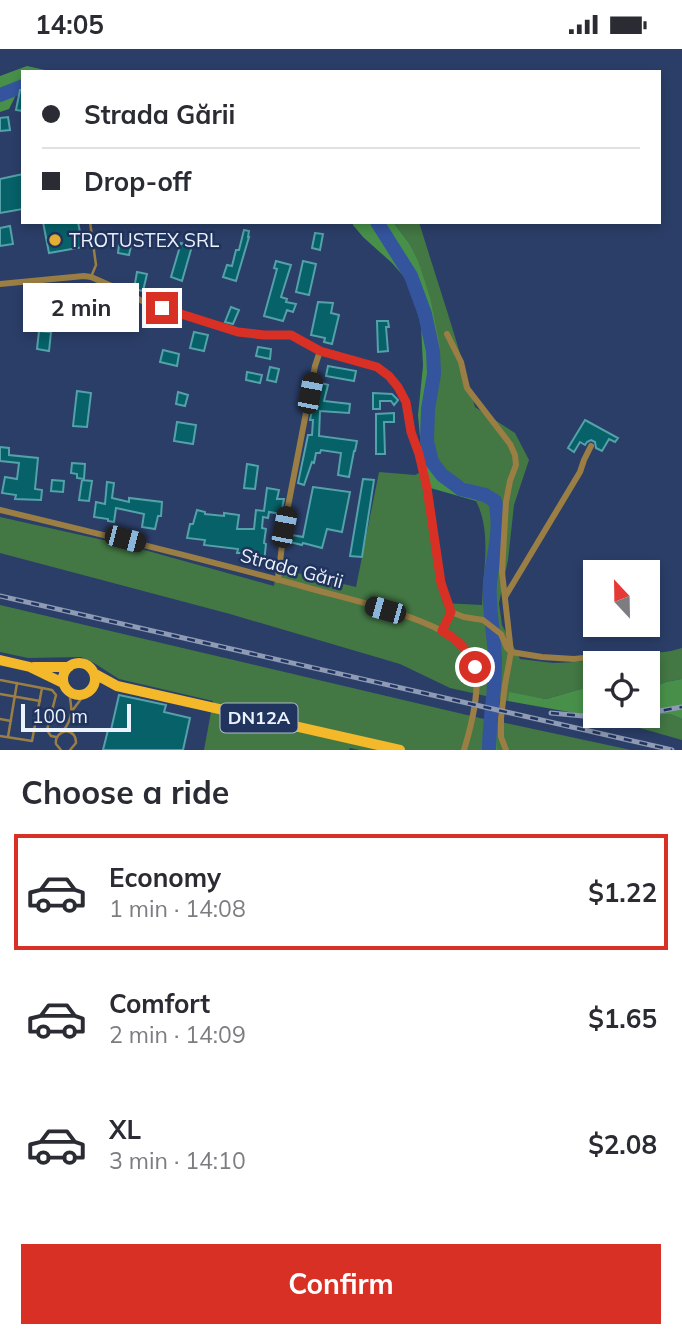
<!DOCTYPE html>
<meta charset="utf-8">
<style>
body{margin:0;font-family:Mulish,sans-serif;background:#f2f2f3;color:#2b2b33;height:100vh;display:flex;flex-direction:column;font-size:26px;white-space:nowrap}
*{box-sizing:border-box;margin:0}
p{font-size:23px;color:#7c7c81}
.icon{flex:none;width:38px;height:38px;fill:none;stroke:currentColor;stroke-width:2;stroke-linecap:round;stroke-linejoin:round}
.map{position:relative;height:701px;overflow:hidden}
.sheet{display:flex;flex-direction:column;background:#fff;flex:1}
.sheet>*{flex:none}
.guide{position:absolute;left:21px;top:21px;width:640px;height:154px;border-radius:0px;box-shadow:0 4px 10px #0003;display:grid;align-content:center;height:154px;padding:0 21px;background:#fff}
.needle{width:46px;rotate:338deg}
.controls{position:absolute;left:583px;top:511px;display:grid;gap:14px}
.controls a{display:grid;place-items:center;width:77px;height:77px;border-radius:0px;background:#fff;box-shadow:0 4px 10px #0003;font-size:35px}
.scale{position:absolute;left:21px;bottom:18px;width:110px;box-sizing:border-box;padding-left:7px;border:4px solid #edf3fd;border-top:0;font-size:19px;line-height:24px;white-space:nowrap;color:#edf3fd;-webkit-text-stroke:5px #21345d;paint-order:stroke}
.end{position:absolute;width:32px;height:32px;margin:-16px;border:9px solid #d93025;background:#fff;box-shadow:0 0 0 4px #fff}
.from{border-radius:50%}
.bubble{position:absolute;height:49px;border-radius:0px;background:#fff;box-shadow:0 4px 10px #0003;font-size:23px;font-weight:700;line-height:49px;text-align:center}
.car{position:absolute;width:21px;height:42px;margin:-21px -10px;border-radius:9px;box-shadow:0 0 5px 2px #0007;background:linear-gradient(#222 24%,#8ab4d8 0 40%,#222 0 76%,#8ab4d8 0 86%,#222 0)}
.guide b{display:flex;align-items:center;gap:24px;height:66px;font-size:26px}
.guide b+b{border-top:2px solid #e1e1e2}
.guide i{width:18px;height:18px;background:#2b2b33}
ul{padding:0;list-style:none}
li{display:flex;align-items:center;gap:21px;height:116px;margin:0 14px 10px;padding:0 7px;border:4px solid transparent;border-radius:0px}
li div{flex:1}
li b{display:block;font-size:26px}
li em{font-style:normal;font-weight:700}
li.active{border-color:#d93025}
li>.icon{width:63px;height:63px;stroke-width:1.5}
h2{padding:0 21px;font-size:32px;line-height:84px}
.cta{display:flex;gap:14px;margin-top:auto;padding:14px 21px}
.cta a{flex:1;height:80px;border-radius:0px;background:#d93025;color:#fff;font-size:28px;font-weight:700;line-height:80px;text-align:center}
.status{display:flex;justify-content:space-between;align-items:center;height:49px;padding:0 35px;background:#fff;direction:ltr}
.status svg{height:19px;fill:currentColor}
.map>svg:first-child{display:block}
.green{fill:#437744}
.forest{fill:#48904a}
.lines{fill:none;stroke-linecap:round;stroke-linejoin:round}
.river{stroke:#34549e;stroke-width:14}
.building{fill:#066169;stroke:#54a1a9;stroke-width:2}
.service{stroke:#9a7e44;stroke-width:2.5}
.minor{stroke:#9a7e44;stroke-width:6}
.primary{stroke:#f3b92b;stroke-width:10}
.rail-casing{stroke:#8f9bb5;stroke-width:5}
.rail{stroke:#21345d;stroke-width:2.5;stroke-dasharray:8;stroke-linecap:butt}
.route{stroke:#d93025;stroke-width:9}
.poi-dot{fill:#e2af34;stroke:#21345d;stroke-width:2.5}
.labels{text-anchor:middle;stroke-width:5;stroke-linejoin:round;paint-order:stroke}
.shield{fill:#21345d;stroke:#b0bacd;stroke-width:2}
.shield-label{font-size:18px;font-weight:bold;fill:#edf3fd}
.poi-label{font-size:19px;fill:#edf3fd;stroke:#21345d;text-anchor:start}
.street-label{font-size:19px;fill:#edf3fd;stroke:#21345d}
</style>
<div class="status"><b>14:05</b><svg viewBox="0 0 49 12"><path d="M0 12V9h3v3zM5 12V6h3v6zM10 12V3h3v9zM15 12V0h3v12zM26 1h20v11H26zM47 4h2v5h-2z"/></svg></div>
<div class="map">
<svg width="682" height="701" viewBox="0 0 682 701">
<rect width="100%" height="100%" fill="#2b3e68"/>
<!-- green -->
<path class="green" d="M393 173H419C438 235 459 296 475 358L515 384 529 411 514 456 508 511 499 554 502 576 520 610 553 614 600 612 671 602 682 599V630L666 633 648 640V614H595V641L581 640 546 650 510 644 508 652 450 639 400 615 230 565 0 504V468L130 497 274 537 276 519 356 538 379 423 415 426 423 422 426 432 443 554 482 556C483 522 492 483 476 452L478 450 440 418 435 407 431 389 435 355 430 248 409 194Z
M0 556 484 670V701H359L350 699 349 701H204L213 652 119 630 94 614 81 608 28 609 0 603Z
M670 665 682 670V691L608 670Z
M496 672 631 701H497Z"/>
<!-- forest -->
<path class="forest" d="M27 17 54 23H23V43L16 46 9 60 0 63V27Z
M353 173H393L409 194 418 212 430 248 440 299 431 389 435 407 440 418 450 428 478 438V450L476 452 427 438 423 422 418 366 423 317 421 276 413 247 406 230 392 214 363 188 353 176Z
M682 630V670L670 665 648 667V640L666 633Z
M581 640 595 641V667H647L608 670 508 652 509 643 546 650Z
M484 670 496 672 497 701H484Z"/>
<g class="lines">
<!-- river -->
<path class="river" d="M0 46 23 37
M377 173 411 227 425 265 433 302 434 325 428 360 427 392 432 413 442 426 461 440 485 446 495 452C502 480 493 506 490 533 488 559 494 583 495 609 496 640 489 670 489 701"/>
</g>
<!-- building -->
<path class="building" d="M20 41H23V62L16 61Z
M8 68 10 81 0 82V69Z
M23 125V160L0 164V130Z
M43 173H78L83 198 49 204Z
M10 177 13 195 0 197V179Z
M244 181 249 182 248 188H249L236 232 223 228 227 216 232 217 236 201H239Z
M315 184 323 185 320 201 312 199Z
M181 194 192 197 182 232 171 228Z
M119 196 131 197 129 206 118 204Z
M276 212 291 216 281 248 287 250 286 253 296 255 293 263 287 261 283 272 264 267 277 220 274 219Z
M303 212 316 215 309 246 296 243Z
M137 223 147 225 143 242 134 240Z
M318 253 333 254 331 264 339 266 332 295 324 293 325 289 311 286Z
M231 258 239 261 233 275 225 273Z
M377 272H388L389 278H386L388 302 378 303Z
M39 282 51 283 49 302 37 300Z
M194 283 208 286 204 302 190 299Z
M258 298 271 300 270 310 256 307Z
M163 301 179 305 177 317 160 313Z
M328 317 356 322 354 332 326 327Z
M270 318 279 320 276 333 267 331Z
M247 323 262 326 260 334 246 331Z
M318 333 328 336 324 352 350 355 349 364 320 362 319 387 357 392 355 402H354L349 428 338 426 341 404 321 401 320 404H316L314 414 312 413 304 436 298 434 308 386H312L313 371H310Z
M77 342 91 344 87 378 73 377Z
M178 343 188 346 185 357 176 355Z
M373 344 392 345 398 351 394 356 391 352H380V360H373Z
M394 364V373H384L385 405H376V365Z
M585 371 618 389 615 393 609 390 602 402 596 399 595 393 591 391 587 393 585 396 580 393 574 403 568 399Z
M177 373 196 376 193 395 174 392Z
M0 398 9 399V406L38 409 35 440 42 441 41 451 15 450 16 446 2 444 5 428 17 430 19 414 0 412Z
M72 414 85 415 84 430 77 429V425L71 424Z
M247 415 258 417 255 440 244 439Z
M363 430 374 431 362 508 350 507Z
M52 431 64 432 63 443 51 442Z
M82 431 92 432 89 452 79 451Z
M107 433 114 434 112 449 129 453V449L162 453 161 467H158L155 480 142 478 144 465 116 459 114 473 108 472V470L94 468 96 453 105 455Z
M313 438 350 443 342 483 327 480 322 499 303 494 302 496 290 493 292 486 303 488Z
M267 439 279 441 277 450H284L281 465 269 463 268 469 263 468 262 479 266 480 264 494 266 495 264 513 257 512 258 504H237L238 500 204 496 205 491 187 489 190 475H193L197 461 205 463V465L224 467V464L239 466 237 480H254L256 461 264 462Z
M119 646 166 656 164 663 190 669 183 701H103L108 681H111Z"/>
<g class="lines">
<!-- service -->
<path class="service" d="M90 173 96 216 91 228
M0 631 42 639 32 692 0 687
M42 639 52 641 56 646 47 681 51 687 56 688
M0 645 40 652
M72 662 84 646
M0 670 11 672
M63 682C74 668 72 660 69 643
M8 688 17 634
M61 701 56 695C55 688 59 684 66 682 73 683 76 687 76 694L70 701"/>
<!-- minor -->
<path class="minor" d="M0 235 84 227 91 228 130 245 142 252 238 283 264 286H291L320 302 377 318 389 327 398 338 406 353 411 383 419 405 424 422 441 534 451 563 442 582
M447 285 461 313 467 339 510 395 515 406 516 416 510 432 506 453 502 523 511 603 505 636 501 669V688L506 701
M0 461C100 485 199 509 298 536 346 550 399 560 444 583 454 588 465 598 471 608 484 629 471 678 464 701
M278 531 284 478 315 317 320 302
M505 548 580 423 584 411 591 397
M451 563 464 568 483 571 501 585 507 599 511 603 542 608 574 610 584 609 598 606"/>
<!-- primary -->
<path class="primary" d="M0 611 30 618 63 634
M63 630a16 16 0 1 1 32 0a16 16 0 1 1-32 0Z
M34 618H69
M95 625 117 637 400 701"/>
<defs>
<path id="rail" d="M0 547 672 701
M551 664 594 668 607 667
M648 664 682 658"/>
</defs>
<!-- rail casing -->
<use href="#rail" class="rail-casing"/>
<!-- rail -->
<use href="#rail" class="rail"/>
</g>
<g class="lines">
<!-- route -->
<path class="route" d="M162 259 238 283 264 286H291L320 302 377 318 389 327 398 338 406 353 411 383 419 405 427 439 441 534 451 563 442 582C457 590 469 602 475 618"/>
</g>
<!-- markers -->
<circle class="poi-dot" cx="55" cy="191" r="7"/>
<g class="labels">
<!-- shield labels -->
<rect class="shield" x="220.5" y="654.5" width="77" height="29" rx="5"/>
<g class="shield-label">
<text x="259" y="675">DN12A</text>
</g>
<!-- poi labels -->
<g class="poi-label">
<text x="69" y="198">TROTUSTEX SRL</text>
</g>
<!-- street labels -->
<g class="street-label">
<text transform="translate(292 519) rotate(15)" y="7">Strada Gării</text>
</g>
</g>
</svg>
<div class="controls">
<a><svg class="needle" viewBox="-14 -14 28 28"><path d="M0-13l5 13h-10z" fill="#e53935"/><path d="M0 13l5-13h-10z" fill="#7c7c81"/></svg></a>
<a><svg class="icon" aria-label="locate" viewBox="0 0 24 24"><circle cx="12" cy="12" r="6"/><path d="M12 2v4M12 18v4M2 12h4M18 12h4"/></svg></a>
</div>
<div class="scale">100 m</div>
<i class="end from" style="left:475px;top:618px"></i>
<i class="end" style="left:162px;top:259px"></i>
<div class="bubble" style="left:23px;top:234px;width:116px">2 min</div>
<i class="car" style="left:310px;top:344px;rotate:11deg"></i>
<i class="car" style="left:284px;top:478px;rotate:11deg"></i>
<i class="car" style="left:125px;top:490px;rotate:105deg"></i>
<i class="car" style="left:385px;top:561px;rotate:286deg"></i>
<div class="guide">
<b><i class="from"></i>Strada Gării</b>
<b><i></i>Drop-off</b>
</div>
</div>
<section class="sheet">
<h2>Choose a ride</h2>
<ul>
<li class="active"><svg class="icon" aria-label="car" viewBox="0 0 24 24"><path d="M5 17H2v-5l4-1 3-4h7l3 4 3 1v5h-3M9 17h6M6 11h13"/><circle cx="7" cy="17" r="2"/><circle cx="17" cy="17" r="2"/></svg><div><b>Economy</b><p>1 min · 14:08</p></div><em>$1.22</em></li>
<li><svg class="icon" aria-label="car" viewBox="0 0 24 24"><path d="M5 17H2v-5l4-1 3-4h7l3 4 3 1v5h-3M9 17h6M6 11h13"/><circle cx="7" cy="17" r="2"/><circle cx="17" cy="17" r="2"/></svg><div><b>Comfort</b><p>2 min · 14:09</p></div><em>$1.65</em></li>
<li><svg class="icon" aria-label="car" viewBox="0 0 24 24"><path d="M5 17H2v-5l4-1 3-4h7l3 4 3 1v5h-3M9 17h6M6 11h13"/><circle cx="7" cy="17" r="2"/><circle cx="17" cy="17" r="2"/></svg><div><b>XL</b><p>3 min · 14:10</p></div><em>$2.08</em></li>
</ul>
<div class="cta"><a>Confirm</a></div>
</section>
